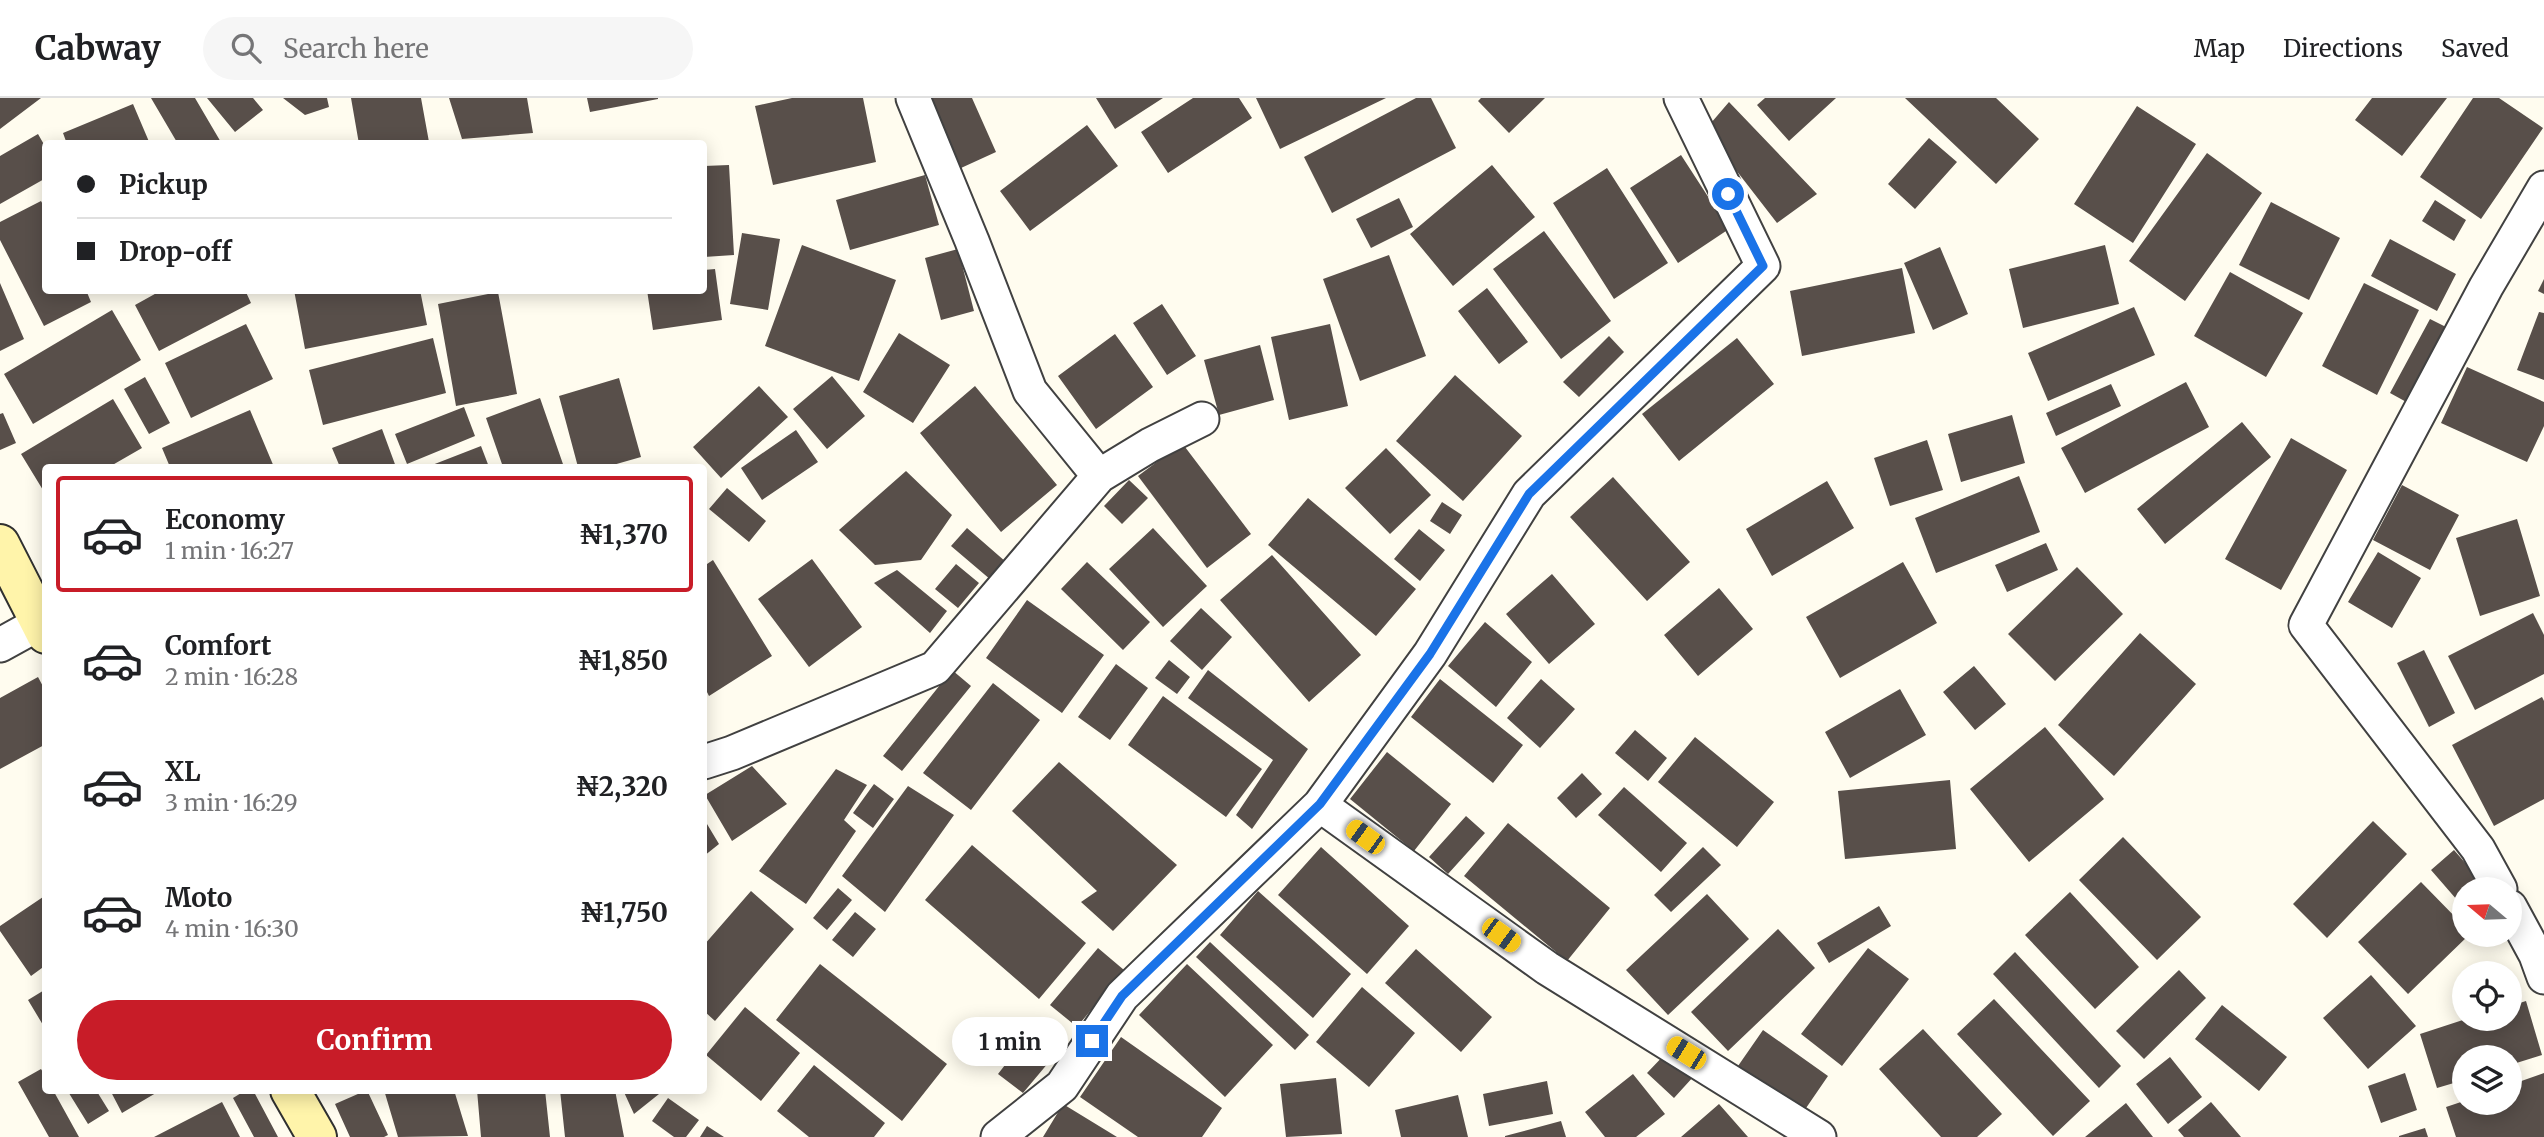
<!DOCTYPE html>
<meta charset="utf-8">
<style>
body{margin:0;font-family:Merriweather,serif;background:#f6f6f6;color:#202124;height:100vh;display:flex;flex-direction:column;font-size:26px;white-space:nowrap}
*{box-sizing:border-box;margin:0}
p{font-size:23px;color:#757577}
.icon{flex:none;width:38px;height:38px;fill:none;stroke:currentColor;stroke-width:2;stroke-linecap:round;stroke-linejoin:round}
.map{position:relative;flex:1;overflow:hidden}
.sheet{position:absolute;left:42px;top:366px;width:665px;height:630px;display:flex;flex-direction:column;background:#fff;border-radius:7px;box-shadow:0 4px 18px #0003}
.sheet>*{flex:none}
.banner{position:absolute;left:42px;top:42px;width:665px;height:154px;border-radius:7px;box-shadow:0 4px 18px #0003;display:grid;align-content:center;height:154px;padding:0 35px;background:#fff}
.needle{width:46px;rotate:289deg}
.buttons{position:absolute;left:2452px;top:779px;display:grid;gap:14px}
.buttons a{display:grid;place-items:center;width:70px;height:70px;border-radius:50%;background:#fff;box-shadow:0 4px 18px #0003;font-size:35px}
.end{position:absolute;width:32px;height:32px;margin:-16px;border:9px solid #1a73e8;background:#fff;box-shadow:0 0 0 4px #fff}
.from{border-radius:50%}
.bubble{position:absolute;height:49px;border-radius:24px;background:#fff;box-shadow:0 4px 18px #0003;font-size:23px;font-weight:700;line-height:49px;text-align:center}
.car{position:absolute;width:21px;height:42px;margin:-21px -10px;border-radius:9px;box-shadow:0 0 5px 2px #0007;background:linear-gradient(#f5c518 24%,#345 0 40%,#f5c518 0 76%,#345 0 86%,#f5c518 0)}
.banner b{display:flex;align-items:center;gap:24px;height:66px;font-size:26px}
.banner b+b{border-top:2px solid #e0e0e0}
.banner i{width:18px;height:18px;background:#202124}
ul{padding:12px 0 0;list-style:none}
li{display:flex;align-items:center;gap:21px;height:116px;margin:0 14px 10px;padding:0 21px;border:4px solid transparent;border-radius:7px}
li div{flex:1}
li b{display:block;font-size:26px}
li em{font-style:normal;font-weight:700}
li.on{border-color:#c81c28}
li>.icon{width:63px;height:63px;stroke-width:1.5}
.action{display:flex;gap:14px;margin-top:auto;padding:14px 35px}
.action a{flex:1;height:80px;border-radius:42px;background:#c81c28;color:#fff;font-size:28px;font-weight:700;line-height:80px;text-align:center}
header{display:flex;align-items:center;gap:42px;box-sizing:border-box;height:98px;padding:0 35px;background:#fff;border-bottom:2px solid #e0e0e0}
header strong{font-size:33px}
nav{display:flex;gap:38px;margin-inline-start:auto;font-size:24px}
.search{width:490px;height:63px;background:#f6f6f6;display:flex;align-items:center;gap:18px;box-sizing:border-box;padding:0 24px;border-radius:38px;color:#757577;font-size:26px}
.map>svg:first-child{display:block}
.building{fill:#584f4a}
.lines{fill:none;stroke-linecap:round;stroke-linejoin:round}
.street-casing{stroke:#414141;stroke-width:37}
.secondary-casing{stroke:#303030;stroke-width:42}
.street{stroke:#fff;stroke-width:33}
.secondary{stroke:#fff4aa;stroke-width:38}
.route{stroke:#1a73e8;stroke-width:9}
</style>
<header>
<strong>Cabway</strong>
<div class="search"><svg class="icon" aria-label="search" viewBox="0 0 24 24"><circle cx="10" cy="10" r="6"/><path d="M15 15l6 6"/></svg>Search here</div>
<nav><a>Map</a><a>Directions</a><a>Saved</a></nav>
</header>
<div class="map">
<svg width="2544" height="1039" viewBox="0 0 2544 1039">
<rect width="100%" height="100%" fill="#fffcef"/>
<!-- building -->
<path class="building" d="M0 0H41L0 31Z
M151 0H195L222 46H178Z
M207 0H253L263 12 235 34Z
M283 0H327L329 9 305 17Z
M351 0H421L429 44 359 46Z
M449 0H527L533 35 462 41Z
M587 0H658V1L590 14Z
M792 0H863L876 64 773 87 755 8Z
M931 0H972L996 54 961 70Z
M1096 0H1163L1115 31Z
M1193 0H1239L1252 20 1168 75 1141 34Z
M1256 0H1386L1280 51Z
M1416 0H1431L1456 50 1332 115 1304 59Z
M1481 0H1545L1509 35 1478 3Z
M1765 0H1836L1789 43 1757 7Z
M1905 0H1996L2039 41 1996 86Z
M2372 0H2447L2402 58 2355 22Z
M2473 0H2499L2543 30 2481 121 2420 79Z
M1729 4 1817 96 1777 125 1705 32Z
M133 6 150 46H67L63 35Z
M2137 8 2196 46 2133 145 2074 106Z
M1087 27 1118 68 1030 133 1000 93Z
M38 36 46 50V80L0 106V58Z
M1929 40 1957 64 1915 111 1888 86Z
M2207 55 2262 95 2185 203 2129 163Z
M1681 57 1729 131 1678 165 1630 90Z
M729 67 734 157 704 159V68Z
M1492 67 1535 119 1453 188 1410 136Z
M1607 70 1668 165 1614 201 1553 105Z
M925 77 939 127 850 152 836 102Z
M1399 100 1413 129 1371 150 1356 121Z
M2435 102 2466 122 2454 143 2422 123Z
M41 103 46 112V192H86L91 204 44 228 0 142V124Z
M2271 104 2340 140 2309 202 2239 167Z
M1544 133 1611 223 1561 261 1493 171Z
M742 135 780 141 768 212 730 206Z
M2390 141 2456 176 2437 213 2371 178Z
M802 147 896 182 859 283 765 248Z
M2105 147 2119 206 2023 230 2009 171Z
M1940 149 1968 216 1933 232 1904 165Z
M958 151 974 213 941 222 925 160Z
M1389 157 1426 258 1360 283 1323 181Z
M1902 170 1915 235 1802 258 1790 193Z
M715 171 722 222 653 232 647 192H704V172Z
M2230 174 2303 215 2266 279 2194 238Z
M2544 181V196L2538 193Z
M0 185 24 241 0 253Z
M2364 185 2419 212 2377 297 2322 268Z
M1487 190 1528 244 1499 266 1458 213Z
M162 192H245L251 205 159 253 135 207Z
M294 192H420L427 227 305 251Z
M498 194 517 296 456 308 438 206Z
M1162 206 1196 258 1167 277 1133 225Z
M2134 209 2155 257 2048 303 2028 255Z
M112 212 141 262 33 326 4 276Z
M2539 214 2544 215V282L2517 272Z
M2430 221 2450 231 2410 306 2390 295Z
M246 226 273 281 191 320 165 265Z
M1330 226 1348 308 1289 322 1271 239Z
M899 235 950 267 913 325 863 294Z
M1115 236 1153 289 1096 331 1058 278Z
M1609 238 1624 254 1579 299 1563 284Z
M433 240 446 295 323 327 309 272Z
M1737 240 1774 286 1679 363 1642 316Z
M1260 247 1274 302 1219 317 1204 262Z
M2467 269 2544 304V328L2527 364 2441 325Z
M1455 277 1522 338 1463 403 1396 343Z
M832 278 865 318 827 351 793 311Z
M145 279 170 325 149 336 124 291Z
M619 280 641 359 606 369H578L559 298Z
M2186 284 2209 329 2085 395 2061 350Z
M2111 286 2121 308 2056 338 2046 315Z
M759 288 788 319 721 380 693 349Z
M975 288 1057 387 1001 434 920 335Z
M540 300 564 369H503L486 320Z
M113 301 142 350 109 369H46V397L21 356Z
M464 309 475 338 407 366 395 336Z
M250 312 274 369H170L162 350Z
M3 315 16 345 0 352V316Z
M2012 317 2025 365 1961 384 1948 336Z
M2242 324 2271 359 2165 446 2137 411Z
M382 331 396 369H340L332 350Z
M796 332 818 364 762 402 741 370Z
M2291 340 2347 372 2281 492 2225 461Z
M1927 342 1943 392 1890 408 1874 360Z
M1182 345 1251 436 1207 470 1138 378Z
M481 348 489 369H427Z
M1386 350 1431 397 1390 436 1345 390Z
M906 373 952 417 921 462 875 467 839 432Z
M2019 378 2040 434 1936 475 1915 420Z
M1613 379 1690 464 1647 503 1570 419Z
M1129 382 1148 400 1122 426 1104 408Z
M1827 383 1854 430 1772 478 1746 431Z
M2402 387 2459 417 2430 472 2373 442Z
M727 390 766 423 749 444 709 411Z
M1308 400 1416 491 1376 538 1268 447Z
M1442 404 1462 417 1450 436 1430 423Z
M2517 421 2540 498 2480 518 2456 440Z
M967 430 1006 464 991 482 951 448Z
M1153 430 1207 488 1163 529 1109 471Z
M1419 431 1445 452 1420 483 1394 461Z
M2046 445 2058 472 2007 494 1995 467Z
M2378 454 2421 480 2392 530 2348 504Z
M1272 457 1361 557 1309 604 1220 502Z
M812 461 862 529 809 569 758 501Z
M713 462 772 558 709 598 704 588V468Z
M1087 464 1150 524 1123 552 1061 491Z
M1903 464 1937 525 1840 580 1806 519Z
M956 466 979 485 958 510 935 491Z
M2077 469 2123 516 2055 583 2008 536Z
M897 472 947 513 930 535 874 485Z
M1552 476 1595 526 1549 566 1506 516Z
M1719 490 1753 531 1698 578 1664 537Z
M1027 502 1104 557 1062 615 986 560Z
M1201 510 1232 539 1202 572 1170 543Z
M2533 515 2544 537V576L2475 612 2448 558Z
M1485 524 1532 564 1496 609 1448 568Z
M2140 535 2196 586 2114 678 2058 627Z
M2424 552 2455 615 2429 629 2397 565Z
M1169 562 1190 579 1177 596 1155 580Z
M1116 566 1148 590 1110 642 1078 619Z
M1974 568 2006 606 1975 632 1943 594Z
M952 572 971 588 902 673 883 658Z
M1208 572 1308 651 1252 731 1236 717 1273 662 1188 600Z
M38 579 46 594V646L0 671V600Z
M1440 581 1523 647 1493 685 1411 619Z
M1541 581 1575 611 1540 650 1507 620Z
M993 585 1040 622 971 712 923 675Z
M1900 591 1926 637 1850 680 1825 634Z
M1163 598 1262 671 1226 719 1128 647Z
M2542 599 2544 603V701L2494 728 2452 647Z
M2045 629 2104 701 2029 764 1970 691Z
M1635 632 1667 660 1648 683 1615 655Z
M1695 639 1774 704 1737 749 1658 684Z
M1387 654 1451 706 1414 753 1350 701Z
M1059 664 1177 767 1113 833 1081 804 1097 793 1012 713Z
M752 668 787 706 732 743 705 697Z
M836 671 867 687 844 722 856 733 806 806 759 773Z
M1582 675 1602 696 1576 720 1557 700Z
M1950 682 1956 751 1845 761 1838 693Z
M874 686 894 701 873 730 853 715Z
M908 688 954 717 885 814 842 778Z
M1624 689 1687 745 1661 774 1598 717Z
M1466 718 1485 735 1448 776 1429 759Z
M704 721 719 746 704 758Z
M2373 723 2407 756 2327 840 2293 806Z
M1508 725 1610 810 1567 863 1464 778Z
M2123 739 2201 819 2157 862 2079 782Z
M972 747 1086 845 1039 901 925 802Z
M1321 749 1409 828 1367 876 1278 797Z
M1703 749 1721 767 1671 814 1654 797Z
M2454 752 2486 789 2483 791H2464V810L2431 772Z
M2421 784 2464 828V836H2470L2408 896 2358 844Z
M838 790 852 802 827 832 813 820Z
M751 793 794 831 715 923 704 913V847Z
M1258 793 1351 876 1313 920 1220 837Z
M2070 794 2139 869 2095 911 2025 837Z
M1707 796 1749 841 1668 917 1626 872Z
M43 799 46 802V867L31 878 0 833V828Z
M1879 808 1891 828 1829 865 1817 845Z
M855 814 876 831 853 859 832 842Z
M1778 831 1815 870 1728 953 1691 914Z
M1210 844 1309 937 1295 952 1196 859Z
M1098 850 1124 872 1077 929 1050 907Z
M1868 850 1909 881 1842 968 1801 936Z
M1416 851 1492 919 1461 954 1385 885Z
M2015 854 2121 968 2099 990 1993 876Z
M820 866 947 966 902 1023 776 922Z
M1187 866 1273 947 1225 999 1139 917Z
M2179 872 2206 900 2144 961 2116 933Z
M2371 877 2416 928 2368 971 2323 920Z
M1362 889 1415 935 1369 989 1316 944Z
M46 891V932L28 902Z
M1994 901 2090 1003 2053 1038 1957 936Z
M2526 903 2542 957 2510 967V959H2464V982L2437 990 2420 936 2469 920H2510V908Z
M2222 907 2287 959 2259 993 2195 941Z
M745 909 800 955 761 1003 706 957Z
M1033 931 1059 952 1023 995 998 976Z
M1923 931 2002 1016 1977 1039H1941L1879 971Z
M1763 932 1828 978 1804 1013 1738 968Z
M1121 939 1222 1010 1202 1039H1138L1080 999Z
M1668 953 1694 978 1674 1000 1647 975Z
M2170 959 2202 999 2168 1026 2136 986Z
M814 967 885 1025 874 1039H809L777 1013Z
M41 971 46 979V992H53L79 1039H49L18 984Z
M2405 975 2417 1012 2381 1025 2368 988Z
M2544 975V1039H2456L2446 1009 2464 1003V1004H2510V987Z
M1633 976 1665 1016 1636 1039H1605L1585 1014Z
M1336 980 1342 1036 1286 1039 1280 986Z
M1547 983 1553 1016 1489 1028 1483 996Z
M67 992H96L109 1013 88 1026Z
M110 992H161L122 1015Z
M246 992H253L278 1039H254L233 1000Z
M367 992 388 1037 384 1039H350L335 1006Z
M384 992H454L468 1038 398 1039Z
M477 992H545L550 1039H481Z
M560 992H615L624 1039H565Z
M623 992H664L634 1016Z
M1458 997 1468 1039H1401L1395 1012Z
M668 1000 699 1022 686 1039H674L652 1023Z
M222 1004 240 1039H154Z
M2211 1004 2241 1039H2184L2178 1032Z
M2126 1005 2153 1039H2085Z
M1063 1006 1117 1039H1043Z
M1719 1006 1748 1039H1681Z
M1561 1023 1566 1039H1505V1038Z
M707 1028 724 1039H700Z
M2425 1030 2428 1039H2399V1038Z"/>
<g class="lines">
<defs>
<path id="street" d="M1099 378 1150 347 1202 321
M0 547 40 525
M704 664 732 655 935 570 1099 378 1030 293 972 143 913 0
M1320 707 1547 870 1819 1039
M2500 791 2478 751 2306 527 2486 189 2544 90
M2510 809 2536 857 2544 879
M998 1039 1062 988 1122 898 1320 707 1430 556 1529 396 1763 168 1681 0"/>
<path id="secondary" d="M0 446 46 536
M290 992 317 1039"/>
</defs>
<!-- street casing -->
<use href="#street" class="street-casing"/>
<!-- secondary casing -->
<use href="#secondary" class="secondary-casing"/>
<!-- street -->
<use href="#street" class="street"/>
<!-- secondary -->
<use href="#secondary" class="secondary"/>
</g>
<g class="lines">
<!-- route -->
<path class="route" d="M1092 943 1122 898 1320 706 1430 556 1529 396 1763 168 1728 96"/>
</g>
</svg>
<div class="buttons">
<a><svg class="needle" viewBox="-14 -14 28 28"><path d="M0-13l5 13h-10z" fill="#e53935"/><path d="M0 13l5-13h-10z" fill="#757577"/></svg></a>
<a><svg class="icon" aria-label="locate" viewBox="0 0 24 24"><circle cx="12" cy="12" r="6"/><path d="M12 2v4M12 18v4M2 12h4M18 12h4"/></svg></a>
<a><svg class="icon" aria-label="layers" viewBox="0 0 24 24"><path d="M12 4l9 5-9 5-9-5zM3 14l9 5 9-5"/></svg></a>
</div>
<i class="end from" style="left:1728px;top:96px"></i>
<i class="end" style="left:1092px;top:943px"></i>
<div class="bubble" style="left:952px;top:919px;width:116px">1 min</div>
<i class="car" style="left:1365px;top:739px;rotate:306deg"></i>
<i class="car" style="left:1501px;top:837px;rotate:126deg"></i>
<i class="car" style="left:1686px;top:955px;rotate:302deg"></i>
<div class="banner">
<b><i class="from"></i>Pickup</b>
<b><i></i>Drop-off</b>
</div>
<section class="sheet">
<ul>
<li class="on"><svg class="icon" aria-label="car" viewBox="0 0 24 24"><path d="M5 17H2v-5l4-1 3-4h7l3 4 3 1v5h-3M9 17h6M6 11h13"/><circle cx="7" cy="17" r="2"/><circle cx="17" cy="17" r="2"/></svg><div><b>Economy</b><p>1 min · 16:27</p></div><em>₦1,370</em></li>
<li><svg class="icon" aria-label="car" viewBox="0 0 24 24"><path d="M5 17H2v-5l4-1 3-4h7l3 4 3 1v5h-3M9 17h6M6 11h13"/><circle cx="7" cy="17" r="2"/><circle cx="17" cy="17" r="2"/></svg><div><b>Comfort</b><p>2 min · 16:28</p></div><em>₦1,850</em></li>
<li><svg class="icon" aria-label="car" viewBox="0 0 24 24"><path d="M5 17H2v-5l4-1 3-4h7l3 4 3 1v5h-3M9 17h6M6 11h13"/><circle cx="7" cy="17" r="2"/><circle cx="17" cy="17" r="2"/></svg><div><b>XL</b><p>3 min · 16:29</p></div><em>₦2,320</em></li>
<li><svg class="icon" aria-label="car" viewBox="0 0 24 24"><path d="M5 17H2v-5l4-1 3-4h7l3 4 3 1v5h-3M9 17h6M6 11h13"/><circle cx="7" cy="17" r="2"/><circle cx="17" cy="17" r="2"/></svg><div><b>Moto</b><p>4 min · 16:30</p></div><em>₦1,750</em></li>
</ul>
<div class="action"><a>Confirm</a></div>
</section>
</div>
